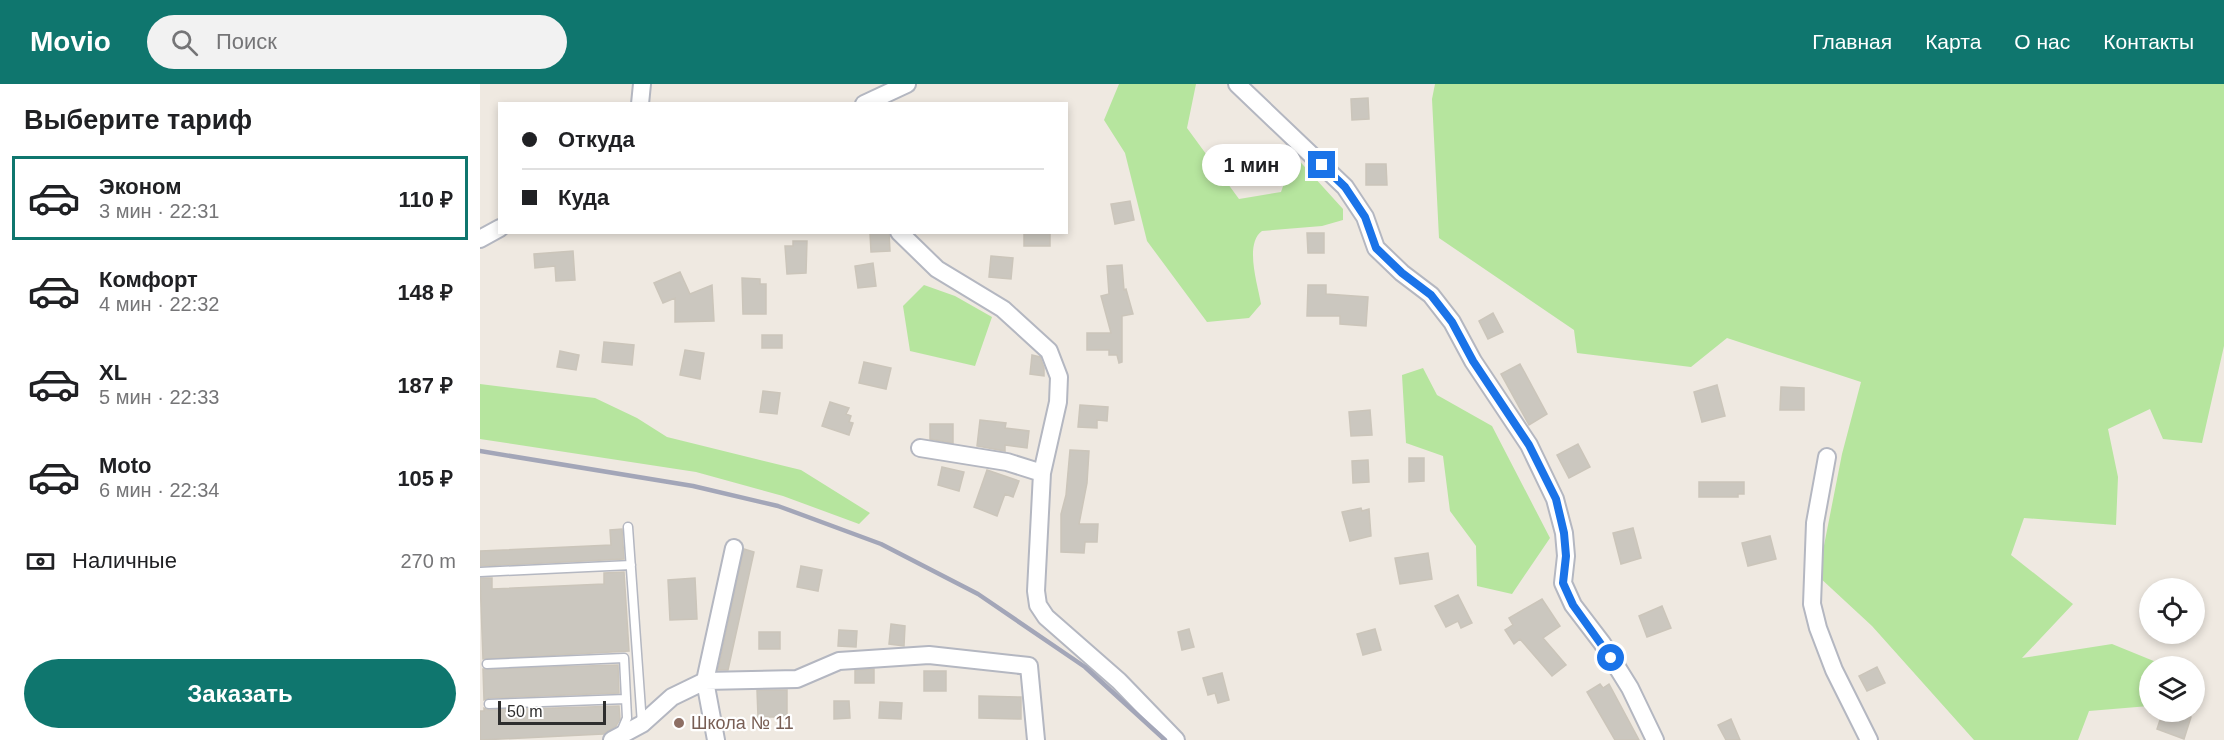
<!DOCTYPE html>
<html lang="ru">
<meta charset="utf-8">
<style>
body{margin:0;font-family:Arial,sans-serif;background:#f2f2f2;color:#202124;height:100vh;display:flex;flex-direction:column;font-size:22px;white-space:nowrap}
*{box-sizing:border-box;margin:0}
p{font-size:20px;color:#757577}
.icon{flex:none;width:33px;height:33px;fill:none;stroke:currentColor;stroke-width:2;stroke-linecap:round;stroke-linejoin:round}
.map{position:relative;flex:1;overflow:hidden}
.details{display:flex;flex-direction:column;background:#fff;width:480px}
.details>*{flex:none}
.top-card{position:absolute;left:18px;top:18px;width:570px;height:132px;border-radius:0px;box-shadow:0 3px 9px #0003;display:grid;align-content:center;height:132px;padding:0 24px;background:#fff}
.buttons{position:absolute;left:1659px;top:494px;display:grid;gap:12px}
.buttons a{display:grid;place-items:center;width:66px;height:66px;border-radius:50%;background:#fff;box-shadow:0 3px 9px #0003;font-size:30px}
.scale{position:absolute;left:18px;bottom:15px;width:108px;box-sizing:border-box;padding-left:6px;border:3px solid #2e2e2e;border-top:0;font-size:16px;line-height:21px;white-space:nowrap;color:#2e2e2e;-webkit-text-stroke:4px #fff;paint-order:stroke}
.end{position:absolute;width:27px;height:27px;margin:-14px;border:8px solid #1a73e8;background:#fff;box-shadow:0 0 0 3px #fff}
.from{border-radius:50%}
.bubble{position:absolute;height:42px;border-radius:21px;background:#fff;box-shadow:0 3px 9px #0003;font-size:20px;font-weight:800;line-height:42px;text-align:center}
.top-card b{display:flex;align-items:center;gap:21px;height:57px;font-size:22px}
.top-card b+b{border-top:2px solid #e0e0e0}
.top-card i{width:15px;height:15px;background:#202124}
ul{padding:0;list-style:none}
li{display:flex;align-items:center;gap:18px;height:84px;margin:0 12px 9px;padding:0 12px;border:3px solid transparent;border-radius:0px}
li div{flex:1}
li b{display:block;font-size:22px}
li em{font-style:normal;font-weight:800}
li.active{border-color:#0f766e}
li>.icon{width:54px;height:54px;stroke-width:1.5}
h2{padding:0 24px;font-size:27px;line-height:72px}
.pay{display:flex;align-items:center;gap:15px;height:66px;padding:0 24px;font-size:22px}
.pay p{margin-inline-start:auto}
.button{display:flex;gap:12px;margin-top:auto;padding:12px 24px}
.button a{flex:1;height:69px;border-radius:36px;background:#0f766e;color:#fff;font-size:24px;font-weight:800;line-height:69px;text-align:center}
header{display:flex;align-items:center;gap:36px;box-sizing:border-box;height:84px;padding:0 30px;background:#0f766e;color:#fff}
header strong{font-size:28px}
nav{display:flex;gap:33px;margin-inline-start:auto;font-size:21px}
.search{width:420px;height:54px;background:#f2f2f2;display:flex;align-items:center;gap:15px;box-sizing:border-box;padding:0 21px;border-radius:33px;color:#757577;font-size:22px}
main{display:flex;flex:1;min-height:0}
.map>svg:first-child{display:block}
.green{fill:#b6e59e}
.building{fill:#cbc7bf;stroke:#cbc5ba;stroke-width:1.5}
.lines{fill:none;stroke-linecap:round;stroke-linejoin:round}
.lane-casing{stroke:#b4b7c1;stroke-width:11}
.street-casing{stroke:#b4b7c1;stroke-width:20}
.lane{stroke:#fff;stroke-width:8}
.street{stroke:#fff;stroke-width:16}
.rail{stroke:#a3a6b8;stroke-width:4.5}
.route{stroke:#1a73e8;stroke-width:8}
.education-dot{fill:#8d6e63;stroke:#fff;stroke-width:2}
.labels{text-anchor:middle;stroke-width:4.5;stroke-linejoin:round;paint-order:stroke}
.education-label{font-size:18px;fill:#785e54;stroke:#fff;text-anchor:start}
</style>
<header>
<strong>Movio</strong>
<div class="search"><svg class="icon" aria-label="search" viewBox="0 0 24 24"><circle cx="10" cy="10" r="6"/><path d="M15 15l6 6"/></svg>Поиск</div>
<nav><a>Главная</a><a>Карта</a><a>О нас</a><a>Контакты</a></nav>
</header>
<main>
<section class="details">
<h2>Выберите тариф</h2>
<ul>
<li class="active"><svg class="icon" aria-label="car" viewBox="0 0 24 24"><path d="M5 17H2v-5l4-1 3-4h7l3 4 3 1v5h-3M9 17h6M6 11h13"/><circle cx="7" cy="17" r="2"/><circle cx="17" cy="17" r="2"/></svg><div><b>Эконом</b><p>3 мин · 22:31</p></div><em>110 ₽</em></li>
<li><svg class="icon" aria-label="car" viewBox="0 0 24 24"><path d="M5 17H2v-5l4-1 3-4h7l3 4 3 1v5h-3M9 17h6M6 11h13"/><circle cx="7" cy="17" r="2"/><circle cx="17" cy="17" r="2"/></svg><div><b>Комфорт</b><p>4 мин · 22:32</p></div><em>148 ₽</em></li>
<li><svg class="icon" aria-label="car" viewBox="0 0 24 24"><path d="M5 17H2v-5l4-1 3-4h7l3 4 3 1v5h-3M9 17h6M6 11h13"/><circle cx="7" cy="17" r="2"/><circle cx="17" cy="17" r="2"/></svg><div><b>XL</b><p>5 мин · 22:33</p></div><em>187 ₽</em></li>
<li><svg class="icon" aria-label="car" viewBox="0 0 24 24"><path d="M5 17H2v-5l4-1 3-4h7l3 4 3 1v5h-3M9 17h6M6 11h13"/><circle cx="7" cy="17" r="2"/><circle cx="17" cy="17" r="2"/></svg><div><b>Moto</b><p>6 мин · 22:34</p></div><em>105 ₽</em></li>
</ul>
<div class="pay"><svg class="icon" aria-label="cash" viewBox="0 0 24 24"><path d="M3 7h18v10H3z"/><circle cx="12" cy="12" r="2"/></svg>Наличные<p>270 m</p></div>
<div class="button"><a>Заказать</a></div>
</section>
<div class="map">
<svg width="1744" height="656" viewBox="0 0 1744 656">
<rect width="100%" height="100%" fill="#efe9e1"/>
<!-- green -->
<path class="green" d="M639 0H716L707 44 759 115 801 108 814 71 863 125V136L842 142 782 147C764 160 778 201 781 220L769 234 727 238 667 157 645 69 624 36Z
M955 0H1744V262L1722 359 1683 355 1670 325 1628 345 1638 393 1636 441 1544 434 1531 471 1593 520 1542 574 1632 560 1686 582H1670L1669 622 1609 627 1598 656H1494L1392 542 1338 492 1362 370 1381 298 1247 254 1211 283 1097 269 1094 246 959 154 952 15Z
M444 201 475 212 512 233 495 282 430 267 423 222Z
M943 284 957 311 1012 342 1070 454 1032 510 997 502 996 462 970 427 963 372 926 359 922 291Z
M0 300 115 314 157 334 187 353 321 386 390 429 379 440 303 412 216 388 0 355Z"/>
<!-- building -->
<path class="building" d="M888 14 889 35 872 36 871 15Z
M788 68 797 91 774 100 765 76Z
M886 80H906L907 101H886Z
M650 117 654 136 635 140 631 120Z
M409 148 410 167 391 168 390 149Z
M544 148H570V162H544Z
M827 149H844V169H828Z
M313 157H327L326 189 307 190 305 162H313Z
M93 167 95 196 76 197 75 182 55 184 54 170Z
M511 172 533 174 531 195 509 193Z
M393 179 396 202 378 204 375 182Z
M642 181 644 206 646 205 653 230 642 232V278L639 279 637 271H629V266H607V249H631L621 212 629 210 627 182Z
M200 188 210 210 232 201 234 237 195 238V214L183 219 174 199Z
M262 194 280 195V200H286V230H263Z
M828 201H846V210L888 213 886 242 860 240V232H827Z
M1013 229 1023 248 1008 255 999 237Z
M282 251H302V264H282Z
M124 258 154 261 152 281 122 278Z
M205 266 224 269 220 295 200 291Z
M80 267 99 271 96 286 77 283Z
M552 271 560 273 564 284V292L550 290Z
M384 278 411 284 406 305 379 299Z
M1040 280 1067 330 1049 341 1021 290Z
M1237 301 1245 332 1222 338 1214 308Z
M1301 303 1324 304V326H1300Z
M283 307 300 309 297 330 280 328Z
M350 318 369 324 366 330 371 332 369 338 373 339 369 351 342 342Z
M600 321 628 323 627 337 617 336V344L598 343Z
M890 326 892 351 871 352 869 328Z
M500 336 526 339 525 344 549 347 547 364 525 361V367L497 362Z
M450 340H473V359L450 355Z
M1098 360 1110 383 1089 394 1077 371Z
M590 366 609 367 607 399 599 440H618L617 458H605L604 469 581 468V430L586 411Z
M929 374H944V397L929 398Z
M888 376 889 398 873 399 872 377Z
M462 383 484 388 479 407 458 401Z
M507 386 539 397 533 413 525 410 517 432 494 423Z
M1219 398H1264V410H1258V413H1219Z
M881 424 882 427 889 425 891 452 870 457 862 428Z
M1153 444 1161 474 1141 480 1133 449Z
M142 445 144 475 0 482V467L131 461 130 446Z
M1290 452 1296 475 1268 482 1262 459Z
M264 465 274 468 248 586H238Z
M948 469 952 495 920 500 915 474Z
M321 482 342 486 338 507 317 503Z
M144 488 149 567 3 575 0 494H12V505L124 500V489Z
M215 494 217 535 190 536 188 496Z
M978 511 992 539 981 544 978 537 966 543 955 522Z
M1062 515 1080 542 1063 554 1086 581 1072 592 1040 555 1034 560 1025 546 1033 541 1029 534Z
M1182 522 1191 544 1167 553 1159 532Z
M411 540 425 542 424 562 409 560Z
M709 545 714 563 702 566 698 548Z
M895 545 901 566 883 571 877 550Z
M359 546 377 547 376 563 358 562Z
M279 548H300V565H279Z
M138 581 139 609 9 614 4 616 3 585Z
M1397 583 1405 599 1387 607 1379 592Z
M394 585V599H375V586Z
M444 587H466V607H444Z
M742 589 749 616 738 619 735 609 728 611 723 594Z
M1120 600 1123 604 1129 600 1159 656H1135L1107 608Z
M277 606H307V633H278Z
M499 612 541 613V635L499 634Z
M354 617H369L370 634 354 635Z
M400 618 422 619 421 635 399 634Z
M139 622 140 635 136 642 123 650 0 656V627H4V624L9 626Z
M1683 627 1711 633 1704 655 1677 645Z
M1251 635 1260 656H1246L1238 641Z"/>
<g class="lines">
<defs>
<path id="lane" d="M148 443 162 640
M0 488 151 481
M7 580 144 574 147 634 141 648
M9 620 146 615"/>
<path id="street" d="M757 0 865 103 885 133 896 164 922 189 951 211 972 238 993 277 1049 361 1075 415 1084 449 1086 472 1083 499 1093 521 1122 559 1150 604 1175 656
M160 20 162 0
M384 20 427 0
M419 148 457 185 523 225 569 267 579 293 578 318 562 389 556 507 558 521 566 533 639 597 696 656
M0 155 20 144
M440 364 527 378 562 389
M1347 373 1335 439 1332 520 1338 544 1354 586 1389 656
M132 656 162 640 192 613 225 597 317 595 359 577 449 571 549 582 556 656
M236 656 225 597 254 464"/>
</defs>
<!-- lane casing -->
<use href="#lane" class="lane-casing"/>
<!-- street casing -->
<use href="#street" class="street-casing"/>
<!-- lane -->
<use href="#lane" class="lane"/>
<!-- street -->
<use href="#street" class="street"/>
<!-- rail -->
<path class="rail" d="M0 367 213 402 298 422 401 460 498 510 605 583 685 656"/>
</g>
<g class="lines">
<!-- route -->
<path class="route" d="M842 81 865 103 885 133 896 164 922 189 951 211 972 238 993 277 1049 361 1076 415 1084 449 1086 472 1083 499 1093 521 1131 574"/>
</g>
<!-- markers -->
<circle class="education-dot" cx="199" cy="639" r="6"/>
<g class="labels">
<!-- education labels -->
<g class="education-label">
<text x="211" y="645">Школа № 11</text>
</g>
</g>
</svg>
<div class="buttons">
<a><svg class="icon" aria-label="locate" viewBox="0 0 24 24"><circle cx="12" cy="12" r="6"/><path d="M12 2v4M12 18v4M2 12h4M18 12h4"/></svg></a>
<a><svg class="icon" aria-label="layers" viewBox="0 0 24 24"><path d="M12 4l9 5-9 5-9-5zM3 14l9 5 9-5"/></svg></a>
</div>
<div class="scale">50 m</div>
<i class="end from" style="left:1131px;top:574px"></i>
<i class="end" style="left:842px;top:81px"></i>
<div class="bubble" style="left:722px;top:60px;width:99px">1 мин</div>
<div class="top-card">
<b><i class="from"></i>Откуда</b>
<b><i></i>Куда</b>
</div>
</div>
</main>
